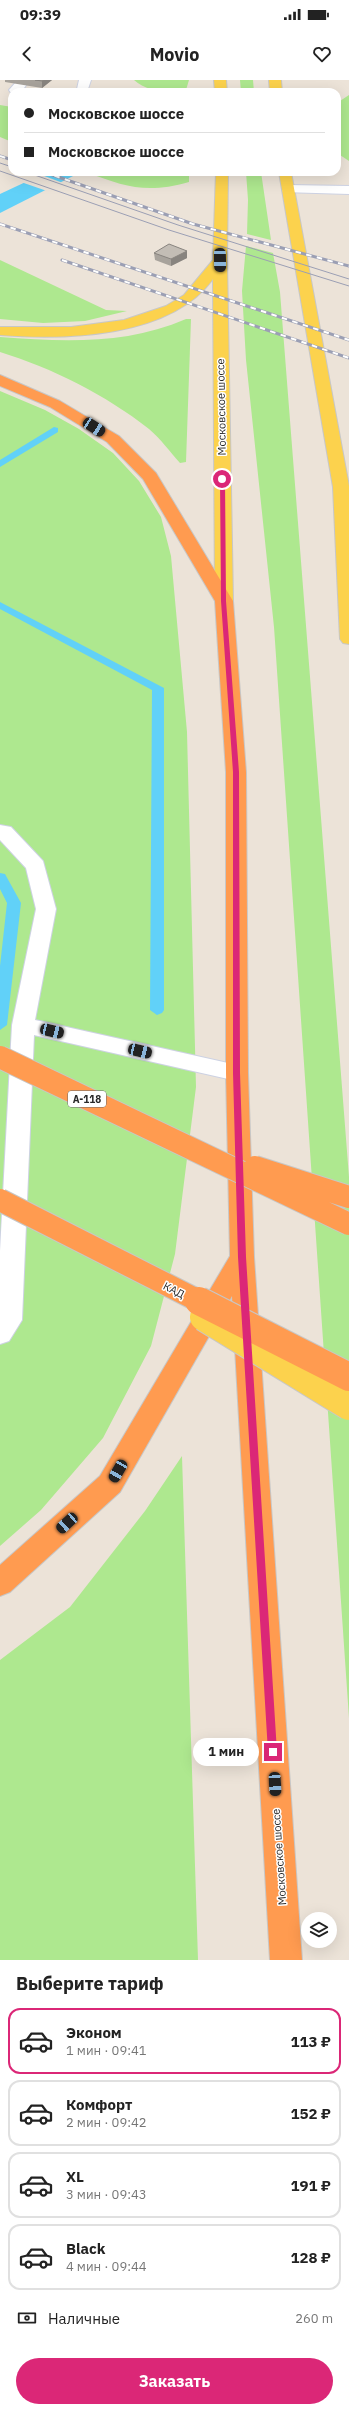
<!DOCTYPE html>
<html lang="ru">
<meta charset="utf-8">
<style>
body{margin:0;font-family:"IBM Plex Sans",sans-serif;background:#f6f6f6;color:#222;height:100vh;display:flex;flex-direction:column;font-size:15px;white-space:nowrap}
*{box-sizing:border-box;margin:0}
p{font-size:13px;color:#767676}
.icon{flex:none;width:22px;height:22px;fill:none;stroke:currentColor;stroke-width:2;stroke-linecap:round;stroke-linejoin:round}
.map{position:relative;height:1880px;overflow:hidden}
.details{display:flex;flex-direction:column;background:#fff;flex:1}
.details>*{flex:none}
.banner{position:absolute;left:8px;top:8px;width:333px;height:88px;border-radius:12px;box-shadow:0 4px 16px #0002;display:grid;align-content:center;height:88px;padding:0 16px;background:#fff}
.fabs{position:absolute;left:301px;top:1832px;display:grid;gap:8px}
.fabs a{display:grid;place-items:center;width:36px;height:36px;border-radius:50%;background:#fff;box-shadow:0 4px 16px #0002;font-size:20px}
.end{position:absolute;width:18px;height:18px;margin:-9px;border:5px solid #db2777;background:#fff;box-shadow:0 0 0 2px #fff}
.from{border-radius:50%}
.bubble{position:absolute;height:28px;border-radius:14px;background:#fff;box-shadow:0 4px 16px #0002;font-size:13px;font-weight:800;line-height:28px;text-align:center}
.car{position:absolute;width:12px;height:24px;margin:-12px -6px;border-radius:5px;box-shadow:0 0 3px 1px #0007;background:linear-gradient(#222 24%,#8ab4d8 0 40%,#222 0 76%,#8ab4d8 0 86%,#222 0)}
.banner b{display:flex;align-items:center;gap:14px;height:38px;font-size:15px}
.banner b+b{border-top:1px solid #e0e0e0}
.banner i{width:10px;height:10px;background:#222}
ul{padding:0;list-style:none}
li{display:flex;align-items:center;gap:12px;height:66px;margin:0 8px 6px;padding:0 8px;border:2px solid #e0e0e0;border-radius:12px}
li div{flex:1}
li b{display:block;font-size:15px}
li em{font-style:normal;font-weight:800}
li.selected{border-color:#db2777}
li>.icon{width:36px;height:36px;stroke-width:1.5}
h2{padding:0 16px;font-size:18px;line-height:48px}
.pay{display:flex;align-items:center;gap:10px;height:44px;padding:0 16px;font-size:15px}
.pay p{margin-inline-start:auto}
.cta{display:flex;gap:8px;margin-top:auto;padding:8px 16px}
.cta a{flex:1;height:46px;border-radius:24px;background:#db2777;color:#fff;font-size:16px;font-weight:800;line-height:46px;text-align:center}
.status{display:flex;justify-content:space-between;align-items:center;height:28px;padding:0 20px;background:#fff;direction:ltr}
.status svg{height:11px;fill:currentColor}
header{display:flex;justify-content:space-between;align-items:center;height:52px;padding:0 16px;background:#fff;font-size:18px;font-weight:800}
.map>svg:first-child{display:block}
.green{fill:#aee88f}
.water{fill:#61d1f8}
.pier{fill:#ece3d8}
.lines{fill:none;stroke-linecap:round;stroke-linejoin:round}
.stream{fill:#61d1f8;fill-rule:evenodd}
.lane-casing{stroke:#cdd2e3;stroke-width:2}
.primary-casing{stroke:#c7c7c7;stroke-width:2}
.highway-casing{stroke:#c7c7c7;stroke-width:2}
.lane{fill:#fff;fill-rule:evenodd}
.primary{fill:#fcd24d;fill-rule:evenodd}
.highway{fill:#ff9b50;fill-rule:evenodd}
.tram{stroke:#9b9fb4;stroke-width:1}
.rail-casing{stroke:#9b9fb4;stroke-width:3}
.rail{stroke:#fff;stroke-width:2;stroke-dasharray:5.5;stroke-linecap:butt}
.primary-bridge-casing{stroke:#c7c7c7;stroke-width:30;stroke-linecap:butt}
.highway-bridge-far1-casing{stroke:#c7c7c7;stroke-width:24;stroke-linecap:butt}
.highway-bridge-casing{stroke:#c7c7c7;stroke-width:30;stroke-linecap:butt}
.primary-bridge{stroke:#fcd24d;stroke-width:28}
.highway-bridge-far1{stroke:#ff9b50;stroke-width:22}
.highway-bridge{stroke:#ff9b50;stroke-width:28}
.wall{fill:#a8a39c}
.shaded-wall{fill:#88847f}
.building{fill:#c3bdb5;stroke:#88847f}
.route{fill:#db2777}
.labels{text-anchor:middle;stroke-width:3;stroke-linejoin:round;paint-order:stroke}
.shield{fill:#fff;stroke:#686868;stroke-width:1}
.shield-label{font-size:10px;font-weight:bold;fill:#282828}
.street-label{font-size:11px;fill:#282828;stroke:#fff}
</style>
<div class="status"><b>09:39</b><svg viewBox="0 0 49 12"><path d="M0 12V9h3v3zM5 12V6h3v6zM10 12V3h3v9zM15 12V0h3v12zM26 1h20v11H26zM47 4h2v5h-2z"/></svg></div>
<header><svg class="icon" aria-label="back" viewBox="0 0 24 24"><path d="M15 5l-7 7 7 7"/></svg>Movio<svg class="icon" aria-label="heart" viewBox="0 0 24 24"><path d="M12 20l-8-8c-3-5 5-10 8-4 3-6 11-1 8 4z"/></svg></header>
<div class="map">
<svg width="349" height="1880" viewBox="0 0 349 1880">
<rect width="100%" height="100%" fill="#ece3d8"/>
<!-- green -->
<path class="green" d="M134 0H189L186 10C169 14 148 12 134 0Z
M240 0H253L254 12H241Z
M349 15V81L337 73V23Z
M0 25 12 27V62L0 57Z
M86 92H189V102C147 114 125 107 86 92Z
M246 92H261L271 160 247 154 248 120Z
M246 166 273 173 280 212 349 1097V1638L274 547 246 280 242 211Z
M0 180 106 230 127 231 85 241 43 243 0 239Z
M186 239H191L186 382 180 383C170 372 161 359 149 349 106 315 52 288 0 272V257C64 262 126 265 186 239Z
M0 311 45 330 79 349 113 373 139 401 161 437 171 476 187 652 196 1007 175 1174 151 1266 103 1358 41 1430 0 1466Z
M182 1376 198 1880H0V1580L70 1527 145 1431Z"/>
<!-- water -->
<path class="water" d="M47 92H81L0 133V114Z"/>
<!-- pier -->
<path class="pier" d="M39 94 63 103 47 111 21 102Z"/>
<g class="lines">
<!-- stream -->
<path class="stream" d="M54 347 58 348V352L0 387V380Z
M0 522 164 608V930L162 933 157 935 150 930 152 610 0 529Z
M0 793 5 794 21 823 7 945 0 950V886L7 823 0 809Z"/>
<defs>
<path id="lane" d="M21 0 27 4 24 8 32 12 11 13 9 10 17 1Z
M79 0H91L87 12H73L77 9Z
M288 105 349 106V114L283 112 282 109 283 106Z
M0 745 11 747 43 781 56 829 35 940 237 985 245 987 248 993 245 999 237 1001 34 955 22 1240 9 1261 0 1264V1171L12 945 36 829 26 788 0 760Z"/>
<path id="primary" d="M214 0H226L227 12H215Z
M269 0H281L282 12H270Z
M216 92H228L227 180 233 521 230 525H218L215 521 213 199C170 258 66 260 0 255V247H71L124 240 166 226 184 215 213 180Z
M279 92H291L349 406V564L343 563 340 559 333 407Z"/>
<path id="highway" d="M0 295 60 321 119 356 156 393 233 521 246 692 248 993 254 1177 302 1880H270L232 1216 120 1412 10 1512 0 1516V1485L100 1396 230 1176 226 993V692L215 521 143 399 107 362 50 327 0 306Z"/>
</defs>
<!-- lane casing -->
<use href="#lane" class="lane-casing"/>
<!-- primary casing -->
<use href="#primary" class="primary-casing"/>
<!-- highway casing -->
<use href="#highway" class="highway-casing"/>
<!-- lane -->
<use href="#lane" class="lane"/>
<!-- primary -->
<use href="#primary" class="primary"/>
<!-- highway -->
<use href="#highway" class="highway"/>
<!-- tram -->
<path class="tram" d="M0 83 12 87
M0 91 169 150 349 206
M26 92 178 145 349 199"/>
<defs>
<path id="rail" d="M0 76 12 80
M44 92 193 144 349 186
M0 144 349 260
M62 180 349 278"/>
</defs>
<!-- rail casing -->
<use href="#rail" class="rail-casing"/>
<!-- rail -->
<use href="#rail" class="rail"/>
<defs>
<path id="primary-bridge" d="M204 1237 349 1326"/>
<path id="highway-bridge-far1" d="M0 977 349 1144
M255 1087 349 1117
M0 1120 201 1222"/>
<path id="highway-bridge" d="M199 1221 349 1297"/>
</defs>
<!-- primary-bridge casing -->
<use href="#primary-bridge" class="primary-bridge-casing"/>
<!-- highway-bridge-far1 casing -->
<use href="#highway-bridge-far1" class="highway-bridge-far1-casing"/>
<!-- highway-bridge casing -->
<use href="#highway-bridge" class="highway-bridge-casing"/>
<!-- primary-bridge -->
<use href="#primary-bridge" class="primary-bridge"/>
<!-- highway-bridge-far1 -->
<use href="#highway-bridge-far1" class="highway-bridge-far1"/>
<!-- highway-bridge -->
<use href="#highway-bridge" class="highway-bridge"/>
</g>
<!-- wall -->
<path class="wall" d="M5 0H52L42 8 5 2Z
M187 171V178L171 186 155 180 154 173Z"/>
<!-- shaded-wall -->
<path class="shaded-wall" d="M44 0H52L42 8V1Z
M187 171V178L171 186V179Z"/>
<!-- building -->
<path class="building" d="M35 0H44L42 1Z
M169 164 187 171 171 179 154 173Z"/>
<!-- route -->
<path class="route" d="M222 397 225 399 226 521 239 692 240 993 246 1177 277 1672 273 1677 268 1672 238 1177 233 993V692L221 521 220 399Z"/>
<g class="labels">
<!-- shield labels -->
<rect class="shield" x="68" y="1011" width="38" height="16" rx="3"/>
<g class="shield-label">
<text x="87" y="1023">А-118</text>
</g>
<!-- street labels -->
<g class="street-label">
<text transform="translate(221 327) rotate(-91)" y="4">Московское шоссе</text>
<text transform="translate(174 1210) rotate(27)" y="4">КАД</text>
<text transform="translate(279 1777) rotate(-94)" y="4">Московское шоссе</text>
</g>
</g>
</svg>
<div class="fabs">
<a><svg class="icon" aria-label="layers" viewBox="0 0 24 24"><path d="M12 4l9 5-9 5-9-5zM3 14l9 5 9-5"/></svg></a>
</div>
<i class="end from" style="left:222px;top:399px"></i>
<i class="end" style="left:273px;top:1672px"></i>
<div class="bubble" style="left:193px;top:1658px;width:66px">1 мин</div>
<i class="car" style="left:220px;top:180px;rotate:179deg"></i>
<i class="car" style="left:94px;top:347px;rotate:123deg"></i>
<i class="car" style="left:52px;top:951px;rotate:103deg"></i>
<i class="car" style="left:140px;top:971px;rotate:103deg"></i>
<i class="car" style="left:118px;top:1391px;rotate:210deg"></i>
<i class="car" style="left:67px;top:1443px;rotate:228deg"></i>
<i class="car" style="left:275px;top:1704px;rotate:177deg"></i>
<div class="banner">
<b><i class="from"></i>Московское шоссе</b>
<b><i></i>Московское шоссе</b>
</div>
</div>
<section class="details">
<h2>Выберите тариф</h2>
<ul>
<li class="selected"><svg class="icon" aria-label="car" viewBox="0 0 24 24"><path d="M5 17H2v-5l4-1 3-4h7l3 4 3 1v5h-3M9 17h6M6 11h13"/><circle cx="7" cy="17" r="2"/><circle cx="17" cy="17" r="2"/></svg><div><b>Эконом</b><p>1 мин · 09:41</p></div><em>113 ₽</em></li>
<li><svg class="icon" aria-label="car" viewBox="0 0 24 24"><path d="M5 17H2v-5l4-1 3-4h7l3 4 3 1v5h-3M9 17h6M6 11h13"/><circle cx="7" cy="17" r="2"/><circle cx="17" cy="17" r="2"/></svg><div><b>Комфорт</b><p>2 мин · 09:42</p></div><em>152 ₽</em></li>
<li><svg class="icon" aria-label="car" viewBox="0 0 24 24"><path d="M5 17H2v-5l4-1 3-4h7l3 4 3 1v5h-3M9 17h6M6 11h13"/><circle cx="7" cy="17" r="2"/><circle cx="17" cy="17" r="2"/></svg><div><b>XL</b><p>3 мин · 09:43</p></div><em>191 ₽</em></li>
<li><svg class="icon" aria-label="car" viewBox="0 0 24 24"><path d="M5 17H2v-5l4-1 3-4h7l3 4 3 1v5h-3M9 17h6M6 11h13"/><circle cx="7" cy="17" r="2"/><circle cx="17" cy="17" r="2"/></svg><div><b>Black</b><p>4 мин · 09:44</p></div><em>128 ₽</em></li>
</ul>
<div class="pay"><svg class="icon" aria-label="cash" viewBox="0 0 24 24"><path d="M3 7h18v10H3z"/><circle cx="12" cy="12" r="2"/></svg>Наличные<p>260 m</p></div>
<div class="cta"><a>Заказать</a></div>
</section>
